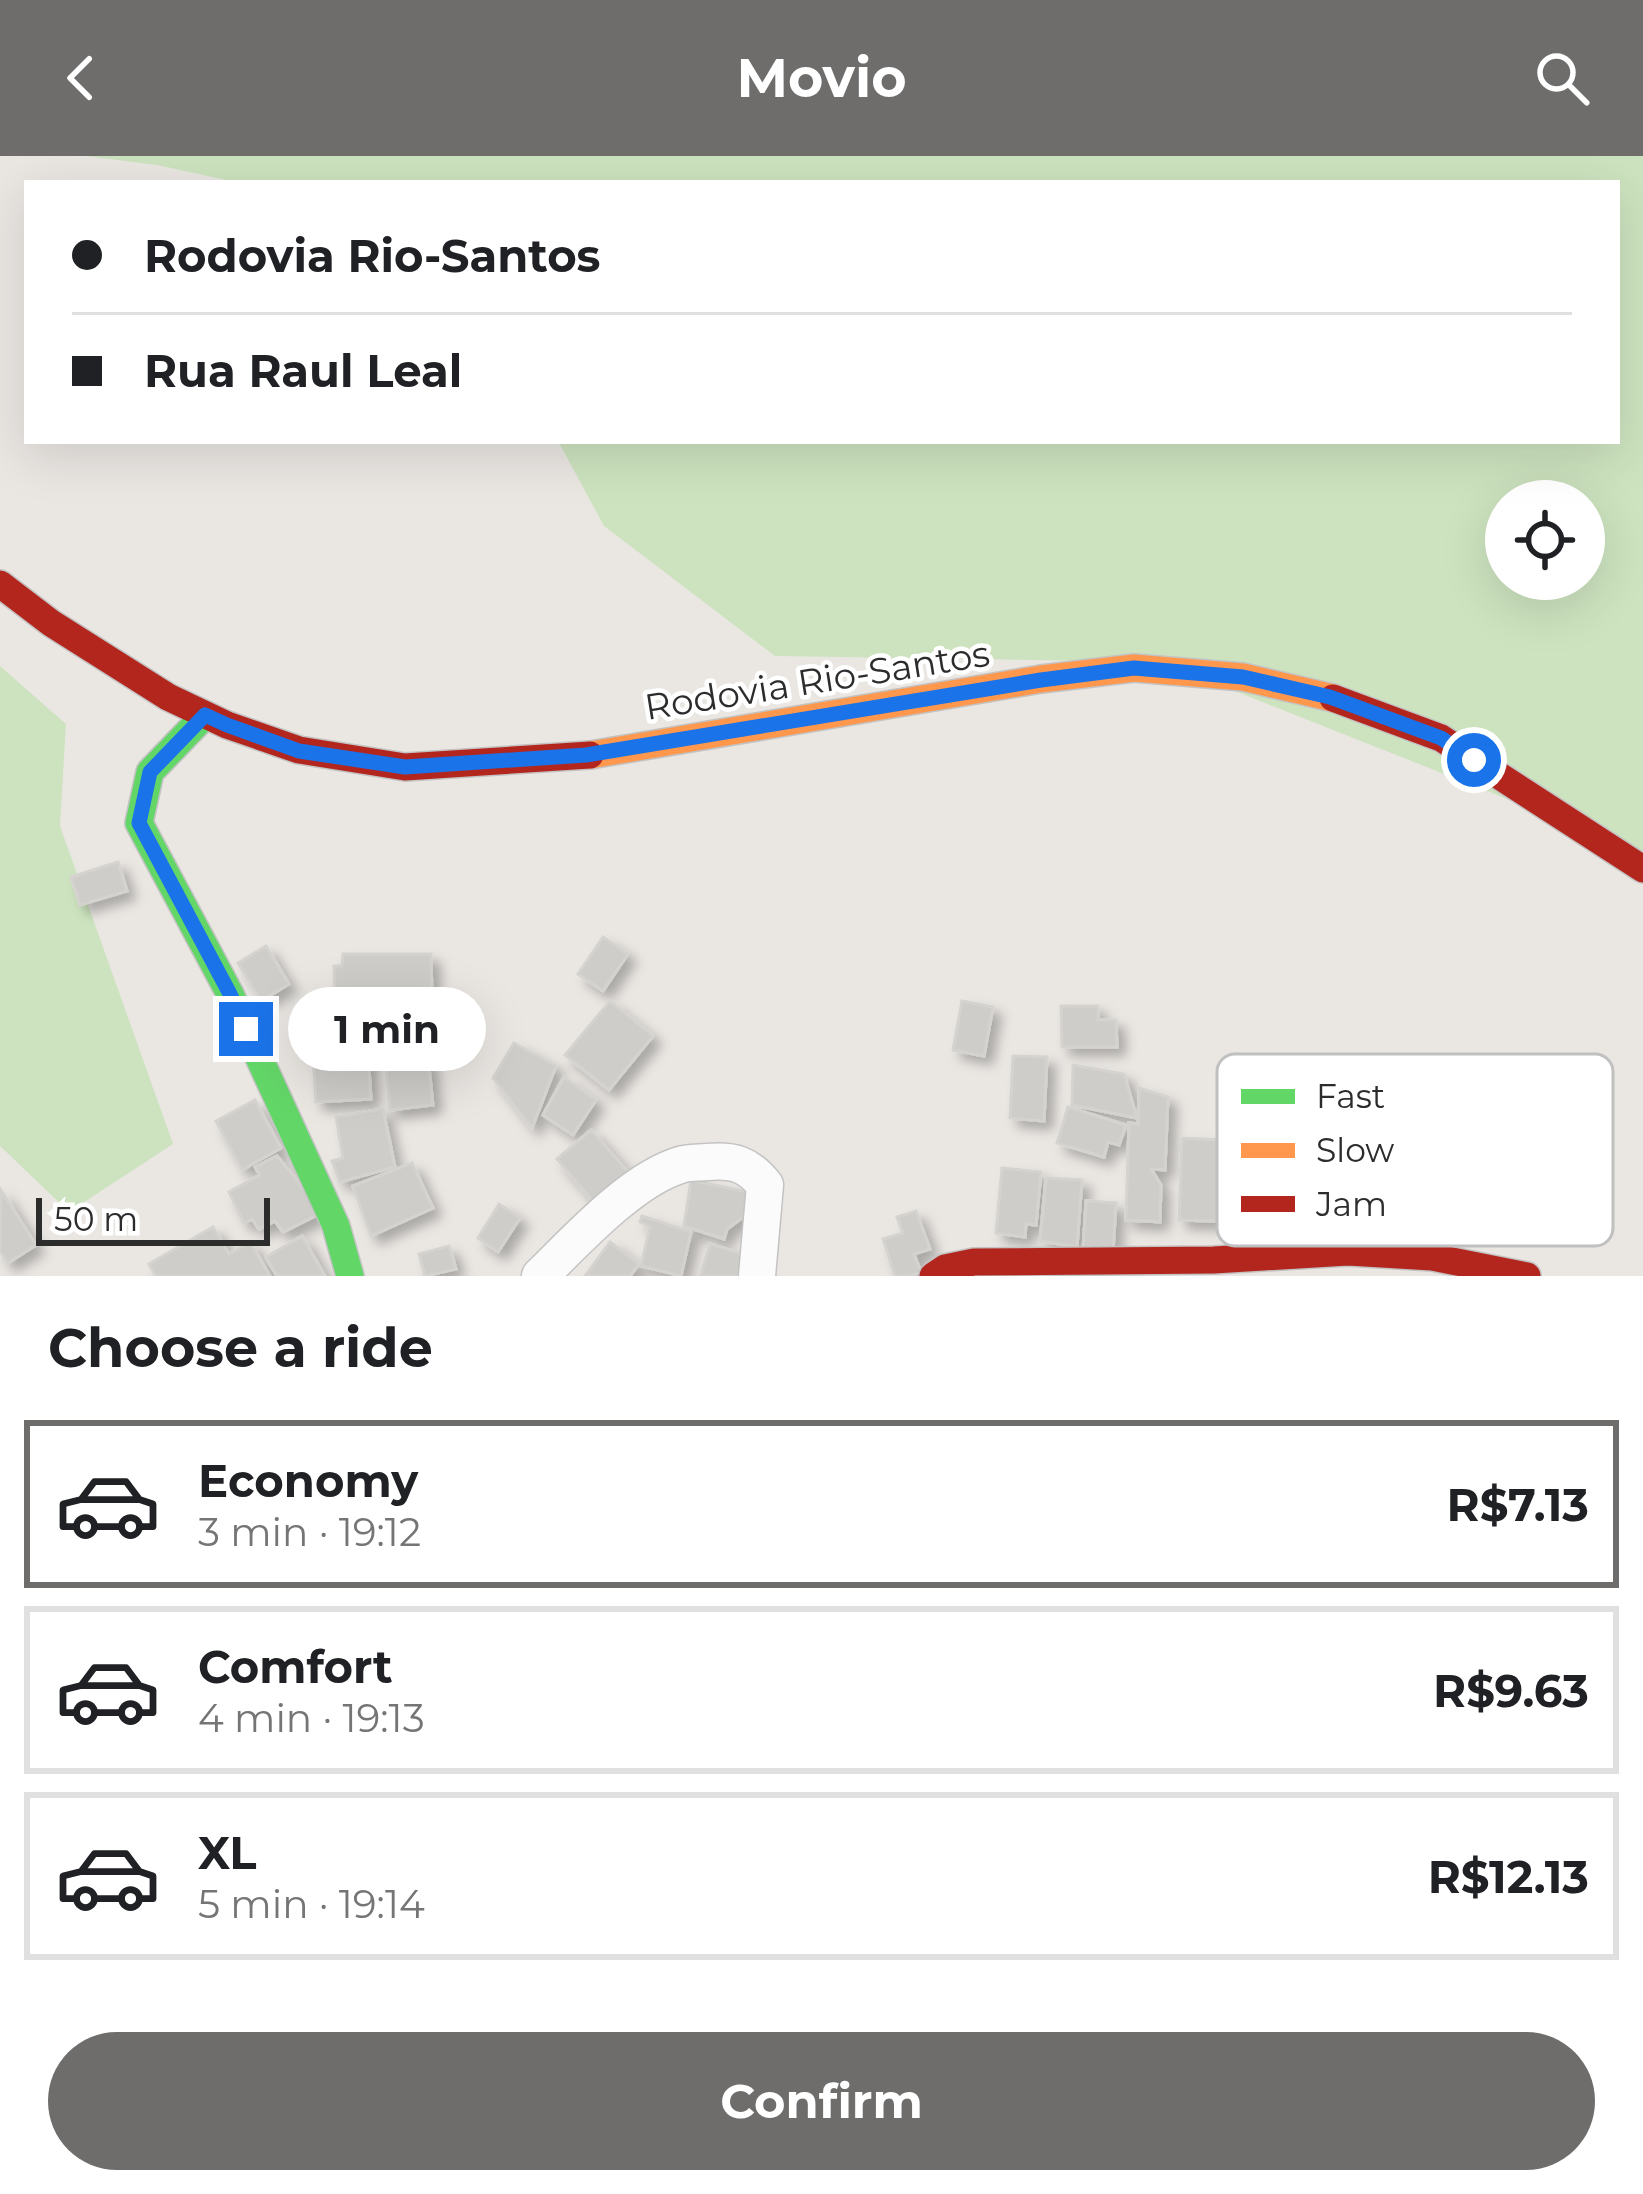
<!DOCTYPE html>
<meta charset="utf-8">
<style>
body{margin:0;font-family:Montserrat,sans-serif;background:#f6f6f6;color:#202124;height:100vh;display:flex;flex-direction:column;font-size:45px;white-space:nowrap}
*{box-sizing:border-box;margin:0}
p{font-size:39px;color:#757577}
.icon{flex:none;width:66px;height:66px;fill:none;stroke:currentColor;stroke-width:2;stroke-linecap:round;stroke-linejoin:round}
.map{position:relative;height:1120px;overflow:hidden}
.panel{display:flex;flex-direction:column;background:#fff;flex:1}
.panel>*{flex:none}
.hud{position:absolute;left:24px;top:24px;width:1596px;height:264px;border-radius:0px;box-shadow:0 12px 48px #0002;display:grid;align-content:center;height:264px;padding:0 48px;background:#fff}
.buttons{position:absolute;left:1485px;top:324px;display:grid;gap:24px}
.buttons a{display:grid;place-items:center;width:120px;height:120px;border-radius:50%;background:#fff;box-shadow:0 12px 48px #0002;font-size:60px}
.scale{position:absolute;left:36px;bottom:30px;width:234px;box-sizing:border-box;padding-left:12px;border:6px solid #2c2c2c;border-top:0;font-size:33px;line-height:42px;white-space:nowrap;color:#2c2c2c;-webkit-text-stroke:9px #fff;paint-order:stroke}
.end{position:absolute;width:54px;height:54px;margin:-27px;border:15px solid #1a73e8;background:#fff;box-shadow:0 0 0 6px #fff}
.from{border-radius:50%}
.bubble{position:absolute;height:84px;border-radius:42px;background:#fff;box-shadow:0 12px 48px #0002;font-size:39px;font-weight:700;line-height:84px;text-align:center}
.hud b{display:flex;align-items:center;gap:42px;height:114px;font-size:45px}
.hud b+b{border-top:3px solid #e0e0e0}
.hud i{width:30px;height:30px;background:#202124}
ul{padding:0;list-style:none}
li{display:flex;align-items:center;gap:36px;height:168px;margin:0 24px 18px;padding:0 24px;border:6px solid #e0e0e0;border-radius:0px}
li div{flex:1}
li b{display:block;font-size:45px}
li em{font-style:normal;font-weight:700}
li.current{border-color:#6e6d6c}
li>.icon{width:108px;height:108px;stroke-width:1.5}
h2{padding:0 48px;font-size:54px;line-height:144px}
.cta{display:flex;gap:24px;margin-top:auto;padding:24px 48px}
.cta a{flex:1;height:138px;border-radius:72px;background:#6e6d6c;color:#fff;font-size:48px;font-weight:700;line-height:138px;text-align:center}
header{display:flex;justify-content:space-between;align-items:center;height:156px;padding:0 48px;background:#6e6d6c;color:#fff;font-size:54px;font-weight:700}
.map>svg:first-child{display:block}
.green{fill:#cde3bf;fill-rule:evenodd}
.building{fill:#cfcdca;stroke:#d5d3cf;stroke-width:3;filter:url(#shadow)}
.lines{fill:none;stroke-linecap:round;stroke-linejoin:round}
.street-casing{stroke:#c4c3c3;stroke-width:39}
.fast-casing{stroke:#c4c3c3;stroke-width:30}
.slow-casing{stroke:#c4c3c3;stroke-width:30}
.jam-casing{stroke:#c4c3c3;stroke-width:30}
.street{stroke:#fcfbfb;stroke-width:36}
.fast{stroke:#63d668;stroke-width:27}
.slow{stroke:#ff974d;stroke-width:27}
.jam{stroke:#b3261e;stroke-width:27}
.route{stroke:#1a73e8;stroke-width:15}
.labels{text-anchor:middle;stroke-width:9;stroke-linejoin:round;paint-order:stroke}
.street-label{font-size:36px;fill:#2c2c2c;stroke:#fff}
.key{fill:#fff;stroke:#c0c0c0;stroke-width:3}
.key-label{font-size:33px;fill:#2c2c2c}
</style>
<header><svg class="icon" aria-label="back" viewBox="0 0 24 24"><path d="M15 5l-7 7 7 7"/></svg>Movio<svg class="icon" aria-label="search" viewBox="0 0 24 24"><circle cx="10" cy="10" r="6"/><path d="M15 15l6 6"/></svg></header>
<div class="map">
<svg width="1643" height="1120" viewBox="0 0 1643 1120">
<defs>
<filter id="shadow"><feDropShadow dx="8" dy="8" stdDeviation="6" flood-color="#0004"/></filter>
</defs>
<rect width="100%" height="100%" fill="#eae7e3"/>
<!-- green -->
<path class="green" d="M86 0H1643V697L1162 506 775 500 604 370 558 285H1617V27H240L157 9ZM1506 345H1584V423H1506Z
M0 510 66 568 60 670 173 988 69 1056 0 990Z"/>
<!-- building -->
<path class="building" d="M118 706 127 735 80 749 71 721Z
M603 781 628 798 603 835 578 818Z
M266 790 289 828 261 845 238 807Z
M343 798H431L433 886H405L403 861H410L409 835H370L373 860 362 880 336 877 334 810H342Z
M610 845 653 880 609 934 565 899Z
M962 845 993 851 984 900 953 894Z
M1061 850H1098V864H1116L1117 891H1062Z
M367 880 371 943 316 946 312 884Z
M514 887 556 910 532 972 493 922Z
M1013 900 1047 901 1044 965 1010 962Z
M428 902 433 949 390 954 385 906Z
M1073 909 1124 918 1137 962 1072 949Z
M564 921 596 944 573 979 543 959Z
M1139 932 1168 941 1165 1014 1151 1013 1161 1029 1160 1066 1126 1064 1129 967 1138 968Z
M255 944 281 992 242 1014 216 965Z
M1068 951 1126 969 1119 989 1108 986 1104 1001 1057 987Z
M383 953 395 1011 340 1026 332 1005 343 1002 336 961Z
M591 974 635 1024 601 1054 557 1003Z
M1182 982 1240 985 1238 1066 1179 1064Z
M277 1000 323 1056 283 1076 275 1065 259 1073 252 1063 244 1067 229 1036 260 1019 255 1011Z
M412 1007 433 1052 371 1080 353 1030Z
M1002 1012 1041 1016 1036 1069 1026 1068 1025 1081 996 1077Z
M1046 1022 1082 1024 1077 1091 1040 1085Z
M691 1024 752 1037 749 1057 727 1073 724 1083 684 1070Z
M1 1034 36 1089 8 1107 0 1095Z
M1086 1045 1116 1047 1113 1097 1083 1095Z
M499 1048 520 1062 498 1096 478 1082Z
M916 1055 930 1093 914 1098 921 1116 910 1120H895L883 1083 903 1077 897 1061Z
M642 1060 691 1076 681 1120 641 1110 650 1071 640 1066Z
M213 1071 229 1098 250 1086 270 1120H156L149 1108Z
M302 1080 325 1120H277L266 1101Z
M610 1086 639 1108 630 1120H585Z
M710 1088 752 1101 747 1120H700Z
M449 1090 456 1113 425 1120 419 1098Z"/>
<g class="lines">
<defs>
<path id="street" d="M540 1120C576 1085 631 1024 680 1009 688 1006 699 1007 708 1006 734 1004 748 1008 765 1029L757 1120"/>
<path id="fast" d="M205 559 150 616 139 667 230 838 336 1070 350 1120"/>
<path id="slow" d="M590 599 1041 523 1134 512 1243 521 1333 542"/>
<path id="jam" d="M0 428 51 467 168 541 227 569 299 594 405 611 590 599
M1333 542 1441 582 1643 713
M933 1120 945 1112 974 1106 1214 1104 1348 1096 1432 1101 1527 1120"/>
</defs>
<!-- street casing -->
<use href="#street" class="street-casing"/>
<!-- fast casing -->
<use href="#fast" class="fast-casing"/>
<!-- slow casing -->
<use href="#slow" class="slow-casing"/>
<!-- jam casing -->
<use href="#jam" class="jam-casing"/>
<!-- street -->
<use href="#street" class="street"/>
<!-- fast -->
<use href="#fast" class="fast"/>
<!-- slow -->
<use href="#slow" class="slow"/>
<!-- jam -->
<use href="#jam" class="jam"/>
</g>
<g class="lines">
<!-- route -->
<path class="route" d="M246 873 230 838 139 667 150 616 205 559 227 569 299 595 405 611 586 599 1041 524 1134 512 1243 521 1330 541 1441 582 1474 604"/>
</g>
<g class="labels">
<!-- street labels -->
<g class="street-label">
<text transform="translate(817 524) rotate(-9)" y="13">Rodovia Rio-Santos</text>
</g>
</g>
<!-- legend -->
<rect x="1217" y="898" width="396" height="192" rx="18" class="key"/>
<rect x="1241" y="933" width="54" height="15" fill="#63d668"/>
<rect x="1241" y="987" width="54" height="15" fill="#ff974d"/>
<rect x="1241" y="1040" width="54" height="16" fill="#b3261e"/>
<g class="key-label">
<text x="1316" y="952">Fast</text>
<text x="1316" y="1006">Slow</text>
<text x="1316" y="1060">Jam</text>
</g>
</svg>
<div class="buttons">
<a><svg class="icon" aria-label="locate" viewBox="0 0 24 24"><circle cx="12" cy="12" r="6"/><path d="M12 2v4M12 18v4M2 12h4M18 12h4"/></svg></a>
</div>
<div class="scale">50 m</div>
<i class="end from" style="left:1474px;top:604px"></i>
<i class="end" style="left:246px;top:873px"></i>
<div class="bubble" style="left:288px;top:831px;width:198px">1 min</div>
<div class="hud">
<b><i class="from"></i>Rodovia Rio-Santos</b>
<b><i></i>Rua Raul Leal</b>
</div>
</div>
<section class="panel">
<h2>Choose a ride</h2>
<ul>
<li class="current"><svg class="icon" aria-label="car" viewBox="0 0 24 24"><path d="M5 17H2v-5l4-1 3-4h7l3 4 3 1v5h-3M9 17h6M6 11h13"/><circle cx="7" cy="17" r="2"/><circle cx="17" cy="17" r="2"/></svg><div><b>Economy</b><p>3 min · 19:12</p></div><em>R$7.13</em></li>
<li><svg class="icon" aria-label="car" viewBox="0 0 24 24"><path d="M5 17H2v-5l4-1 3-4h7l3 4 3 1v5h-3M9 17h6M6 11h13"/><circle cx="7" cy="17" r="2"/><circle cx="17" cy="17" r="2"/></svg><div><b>Comfort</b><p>4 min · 19:13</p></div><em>R$9.63</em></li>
<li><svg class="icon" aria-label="car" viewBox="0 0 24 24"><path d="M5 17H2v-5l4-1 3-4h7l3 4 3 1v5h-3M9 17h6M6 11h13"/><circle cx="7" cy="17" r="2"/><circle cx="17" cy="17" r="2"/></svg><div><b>XL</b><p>5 min · 19:14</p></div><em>R$12.13</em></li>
</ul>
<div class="cta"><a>Confirm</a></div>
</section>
